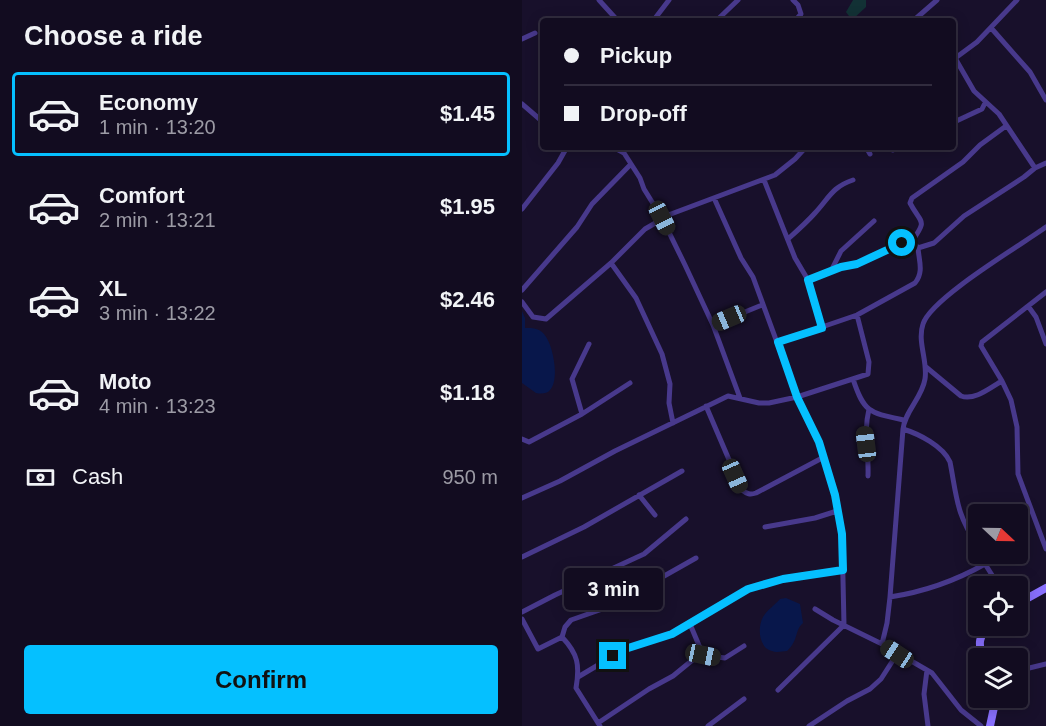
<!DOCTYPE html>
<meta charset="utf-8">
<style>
body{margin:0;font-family:Helvetica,sans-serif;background:#1b1529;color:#f1f3f6;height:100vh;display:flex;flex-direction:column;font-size:22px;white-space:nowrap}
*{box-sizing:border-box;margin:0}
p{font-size:20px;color:#9c9ba5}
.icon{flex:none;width:33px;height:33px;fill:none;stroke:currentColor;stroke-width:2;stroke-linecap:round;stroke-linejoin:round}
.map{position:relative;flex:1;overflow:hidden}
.sheet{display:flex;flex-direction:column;background:#120c20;width:522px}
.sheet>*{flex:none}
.hud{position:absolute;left:18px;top:18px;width:416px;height:132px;border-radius:6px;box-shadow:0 3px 15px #0003,0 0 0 2px #312c3e;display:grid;align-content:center;height:132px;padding:0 24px;background:#120c20}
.needle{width:39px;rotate:112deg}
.buttons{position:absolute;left:446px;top:504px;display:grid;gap:12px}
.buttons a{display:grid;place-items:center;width:60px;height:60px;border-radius:6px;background:#120c20;box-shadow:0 3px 15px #0003,0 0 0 2px #312c3e;font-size:30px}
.end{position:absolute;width:27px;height:27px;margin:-14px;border:8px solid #05c0ff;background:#111;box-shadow:0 0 0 3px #111}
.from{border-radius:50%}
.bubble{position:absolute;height:42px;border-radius:6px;background:#120c20;box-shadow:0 3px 15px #0003,0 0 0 2px #312c3e;font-size:20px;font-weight:800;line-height:42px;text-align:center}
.car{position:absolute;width:18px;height:36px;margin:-18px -9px;border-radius:8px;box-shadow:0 0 4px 2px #0007;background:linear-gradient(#222 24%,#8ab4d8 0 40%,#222 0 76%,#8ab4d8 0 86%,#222 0)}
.hud b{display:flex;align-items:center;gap:21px;height:57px;font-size:22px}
.hud b+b{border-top:2px solid #312c3e}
.hud i{width:15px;height:15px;background:#f1f3f6}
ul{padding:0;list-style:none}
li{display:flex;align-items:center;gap:18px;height:84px;margin:0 12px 9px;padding:0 12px;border:3px solid transparent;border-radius:6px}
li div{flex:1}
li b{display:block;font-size:22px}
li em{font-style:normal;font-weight:800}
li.current{border-color:#05c0ff}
li>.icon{width:54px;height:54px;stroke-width:1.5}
h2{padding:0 24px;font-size:27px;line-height:72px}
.pay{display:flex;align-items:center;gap:15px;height:66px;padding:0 24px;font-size:22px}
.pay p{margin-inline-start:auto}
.primary-button{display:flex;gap:12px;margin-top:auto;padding:12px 24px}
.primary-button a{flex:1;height:69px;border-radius:6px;background:#05c0ff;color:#111;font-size:24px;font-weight:800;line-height:69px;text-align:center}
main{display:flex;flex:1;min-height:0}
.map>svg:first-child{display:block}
.green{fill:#123135}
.water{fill:#08174b}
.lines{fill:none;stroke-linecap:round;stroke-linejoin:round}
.street{stroke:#48398c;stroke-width:5}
.secondary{stroke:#8970ff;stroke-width:8}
.route{stroke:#05c0ff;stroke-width:8}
</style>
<main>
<section class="sheet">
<h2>Choose a ride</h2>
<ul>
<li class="current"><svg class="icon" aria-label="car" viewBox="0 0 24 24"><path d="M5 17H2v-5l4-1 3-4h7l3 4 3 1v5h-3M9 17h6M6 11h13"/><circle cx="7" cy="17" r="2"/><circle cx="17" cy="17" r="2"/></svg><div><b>Economy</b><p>1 min · 13:20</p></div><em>$1.45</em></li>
<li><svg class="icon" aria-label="car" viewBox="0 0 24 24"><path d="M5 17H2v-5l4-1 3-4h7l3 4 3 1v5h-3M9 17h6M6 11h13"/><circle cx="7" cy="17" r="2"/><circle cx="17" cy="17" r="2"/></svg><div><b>Comfort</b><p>2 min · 13:21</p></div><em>$1.95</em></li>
<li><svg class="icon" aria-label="car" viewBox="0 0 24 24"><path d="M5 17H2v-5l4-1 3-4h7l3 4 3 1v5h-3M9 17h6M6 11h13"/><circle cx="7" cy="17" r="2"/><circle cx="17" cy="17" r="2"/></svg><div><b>XL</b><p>3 min · 13:22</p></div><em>$2.46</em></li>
<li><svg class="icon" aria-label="car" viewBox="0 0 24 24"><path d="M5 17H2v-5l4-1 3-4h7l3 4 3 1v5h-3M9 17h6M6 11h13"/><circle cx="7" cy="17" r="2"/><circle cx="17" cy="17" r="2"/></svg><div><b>Moto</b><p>4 min · 13:23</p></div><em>$1.18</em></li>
</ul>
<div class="pay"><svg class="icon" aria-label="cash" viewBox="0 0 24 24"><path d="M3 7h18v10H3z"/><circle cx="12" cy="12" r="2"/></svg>Cash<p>950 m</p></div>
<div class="primary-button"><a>Confirm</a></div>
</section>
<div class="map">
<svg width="524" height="726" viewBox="0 0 524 726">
<rect width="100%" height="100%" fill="#18102b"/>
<!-- green -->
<path class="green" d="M331 0H344V7L330 20 324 12Z"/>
<!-- water -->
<path class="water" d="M0 311 3 318V328C10 328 17 328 22 334 31 344 38 379 28 390 25 394 19 394 14 393L0 383Z
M264 598 278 604 281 623C272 631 277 640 265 651 260 651 255 653 250 651 237 648 235 628 241 617 245 610 253 605 258 599Z"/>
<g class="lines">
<!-- street -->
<path class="street" d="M77 0 96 21
M271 0 276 5 279 14 273 21
M131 21 147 0
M194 21 216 0
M391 21 415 0
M470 29 508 72 524 100
M0 39 13 33
M433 58 452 91 477 114 513 168
M432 59 455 42 495 0
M0 104 21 122
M430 123 460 109 463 103
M91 147 102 153 118 178 122 189 140 218 163 265 191 325 218 398
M344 147 348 154
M371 150 379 147
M242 180 273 258 286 280 300 328
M192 198 219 258 231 277 275 397 297 442 308 477 313 494 320 534 322 625 256 690
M0 209 36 163 45 147
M266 239C275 231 285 222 293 213 307 198 310 187 331 180
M390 241C406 219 399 224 388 203L390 198 441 162 458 145 484 126
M89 263 114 298 140 354 148 384 147 403 151 423
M309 271 319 251 352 221
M286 280 319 267 335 264 386 241H390L396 248 412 243 442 216 502 177 513 168 524 163
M0 290 55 227 70 204 109 164
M524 292 460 342 459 346 480 381 489 400 495 427 496 474 524 549
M0 302 11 317 24 319 89 263 123 229 149 214 253 175 273 159 284 147
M506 306 514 317 524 344
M191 325 240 305
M256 342 335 315 393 283C402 272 397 261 396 248
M404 367 439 396C453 401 469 387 480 381
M331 379C342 413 348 413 382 420
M184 406 220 490C225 494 228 495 234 493L302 457
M60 414 50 379 67 344
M381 429C397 434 421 446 428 462 435 498 434 514 456 546
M0 439 7 442 60 414 108 383
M346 476C347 451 341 434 347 409
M117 495 133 515
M0 498 38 481 93 451 206 396 237 403H247L275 397 346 374 347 362 335 315
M243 527 293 518 315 511
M459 554 463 564 477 586
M0 557 62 527 160 471
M368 597C401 592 433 581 463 564
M293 609 311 620 360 644
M0 612 33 595 122 554 164 519
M0 619 16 649 40 637
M168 624 181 655
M405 670 402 694 406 726
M495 671 524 664
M56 677 103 649 150 634 226 589 261 579 322 570
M76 723 127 689 151 676 173 658 181 655 203 658 222 646
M78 726 54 688C58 665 56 654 40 637L43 627 49 620 89 606 174 558
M186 726 222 699
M287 726 325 701 348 689 359 679 375 654
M459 726 439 710 410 673 360 644 365 623 368 597 381 429C383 411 400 398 403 379 406 361 395 342 401 324 409 298 499 245 524 227"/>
<!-- secondary -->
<path class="secondary" d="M495 604 524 588
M461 658C456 644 456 636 468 626
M468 726 474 698"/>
</g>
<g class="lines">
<!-- route -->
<path class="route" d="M91 656 103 649 150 634 226 589 261 579 321 570 320 534 313 495 297 442 275 397 256 342 300 328 286 280 319 267 335 264 380 243"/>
</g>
</svg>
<div class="buttons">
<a><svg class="needle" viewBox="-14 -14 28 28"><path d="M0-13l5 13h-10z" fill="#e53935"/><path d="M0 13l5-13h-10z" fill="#9c9ba5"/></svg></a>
<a><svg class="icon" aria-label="locate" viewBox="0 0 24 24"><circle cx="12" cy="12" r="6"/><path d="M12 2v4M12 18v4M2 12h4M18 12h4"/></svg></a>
<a><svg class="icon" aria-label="layers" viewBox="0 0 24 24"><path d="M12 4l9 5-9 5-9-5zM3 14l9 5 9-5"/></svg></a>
</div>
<i class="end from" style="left:380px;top:243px"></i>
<i class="end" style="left:91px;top:656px"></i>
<div class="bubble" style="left:42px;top:568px;width:99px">3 min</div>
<i class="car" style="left:140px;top:218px;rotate:153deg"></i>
<i class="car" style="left:207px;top:318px;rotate:247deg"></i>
<i class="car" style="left:344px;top:444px;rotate:353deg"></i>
<i class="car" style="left:213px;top:476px;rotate:156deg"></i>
<i class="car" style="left:375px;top:654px;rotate:303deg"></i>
<i class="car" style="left:181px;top:655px;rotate:102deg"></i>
<div class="hud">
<b><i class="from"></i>Pickup</b>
<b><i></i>Drop-off</b>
</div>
</div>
</main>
